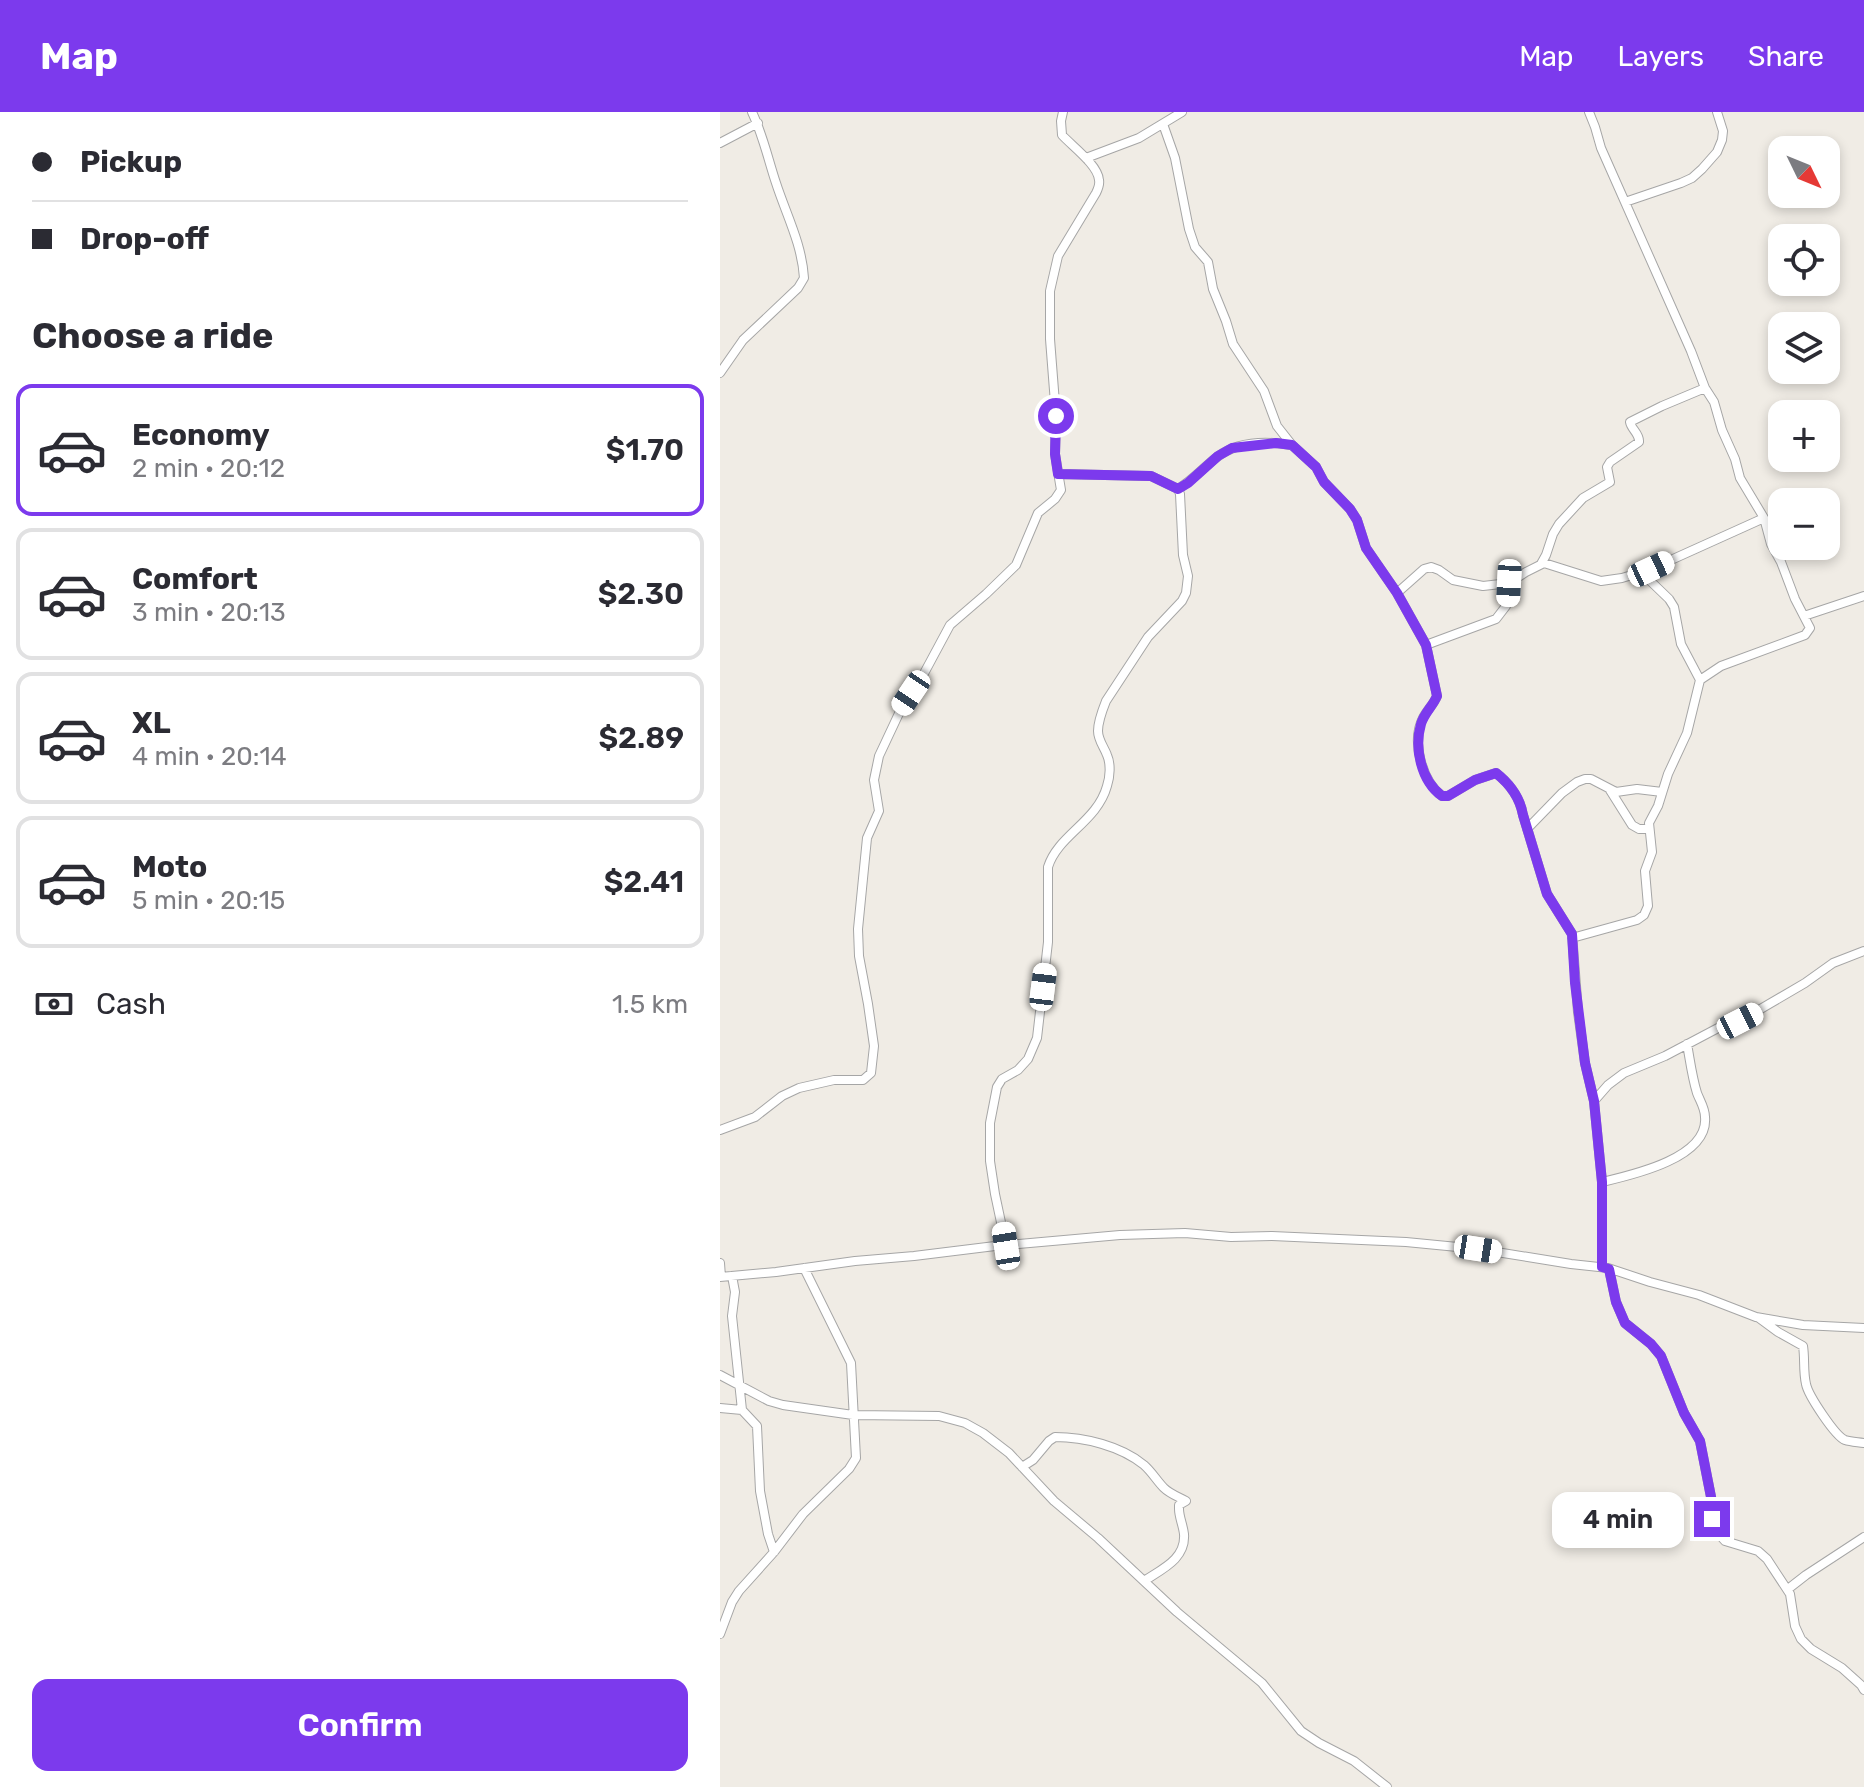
<!DOCTYPE html>
<meta charset="utf-8">
<style>
body{margin:0;font-family:Rubik,sans-serif;background:#f2f2f3;color:#2b2b33;height:100vh;display:flex;flex-direction:column;font-size:30px;white-space:nowrap}
*{box-sizing:border-box;margin:0}
p{font-size:26px;color:#7c7c81}
.icon{flex:none;width:44px;height:44px;fill:none;stroke:currentColor;stroke-width:2;stroke-linecap:round;stroke-linejoin:round}
.map{position:relative;flex:1;overflow:hidden}
.panel{display:flex;flex-direction:column;background:#fff;width:720px}
.panel>*{flex:none}
.banner{display:grid;align-content:center;height:176px;padding:0 32px;background:#fff}
.needle{width:52px;rotate:133deg}
.tools{position:absolute;left:1048px;top:24px;display:grid;gap:16px}
.tools a{display:grid;place-items:center;width:72px;height:72px;border-radius:16px;background:#fff;box-shadow:0 4px 12px #0003;font-size:40px}
.end{position:absolute;width:36px;height:36px;margin:-18px;border:10px solid #7c3aed;background:#fff;box-shadow:0 0 0 4px #fff}
.from{border-radius:50%}
.bubble{position:absolute;height:56px;border-radius:16px;background:#fff;box-shadow:0 4px 12px #0003;font-size:26px;font-weight:600;line-height:56px;text-align:center}
.car{position:absolute;width:24px;height:48px;margin:-24px -12px;border-radius:10px;box-shadow:0 0 6px 2px #0007;background:linear-gradient(#fff 24%,#345 0 40%,#fff 0 76%,#345 0 86%,#fff 0)}
.banner b{display:flex;align-items:center;gap:28px;height:76px;font-size:30px}
.banner b+b{border-top:2px solid #e1e1e2}
.banner i{width:20px;height:20px;background:#2b2b33}
ul{padding:0;list-style:none}
li{display:flex;align-items:center;gap:24px;height:132px;margin:0 16px 12px;padding:0 16px;border:4px solid #e1e1e2;border-radius:16px}
li div{flex:1}
li b{display:block;font-size:30px}
li em{font-style:normal;font-weight:600}
li.active{border-color:#7c3aed}
li>.icon{width:72px;height:72px;stroke-width:1.5}
h2{padding:0 32px;font-size:36px;line-height:96px}
.pay{display:flex;align-items:center;gap:20px;height:88px;padding:0 32px;font-size:30px}
.pay p{margin-inline-start:auto}
.action{display:flex;gap:16px;margin-top:auto;padding:16px 32px}
.action a{flex:1;height:92px;border-radius:16px;background:#7c3aed;color:#fff;font-size:32px;font-weight:600;line-height:92px;text-align:center}
header{display:flex;align-items:center;gap:48px;box-sizing:border-box;height:112px;padding:0 40px;background:#7c3aed;color:#fff}
header strong{font-size:38px}
nav{display:flex;gap:44px;margin-inline-start:auto;font-size:28px}
main{display:flex;flex:1;min-height:0}
.map>svg:first-child{display:block}
.lines{fill:none;stroke-linecap:round;stroke-linejoin:round}
.minor-casing{stroke:#a6a6a6;stroke-width:10}
.minor{stroke:#fff;stroke-width:8}
.route{stroke:#7c3aed;stroke-width:10}
</style>
<header>
<strong>Map</strong>
<nav><a>Map</a><a>Layers</a><a>Share</a></nav>
</header>
<main>
<section class="panel">
<div class="banner">
<b><i class="from"></i>Pickup</b>
<b><i></i>Drop-off</b>
</div>
<h2>Choose a ride</h2>
<ul>
<li class="active"><svg class="icon" aria-label="car" viewBox="0 0 24 24"><path d="M5 17H2v-5l4-1 3-4h7l3 4 3 1v5h-3M9 17h6M6 11h13"/><circle cx="7" cy="17" r="2"/><circle cx="17" cy="17" r="2"/></svg><div><b>Economy</b><p>2 min · 20:12</p></div><em>$1.70</em></li>
<li><svg class="icon" aria-label="car" viewBox="0 0 24 24"><path d="M5 17H2v-5l4-1 3-4h7l3 4 3 1v5h-3M9 17h6M6 11h13"/><circle cx="7" cy="17" r="2"/><circle cx="17" cy="17" r="2"/></svg><div><b>Comfort</b><p>3 min · 20:13</p></div><em>$2.30</em></li>
<li><svg class="icon" aria-label="car" viewBox="0 0 24 24"><path d="M5 17H2v-5l4-1 3-4h7l3 4 3 1v5h-3M9 17h6M6 11h13"/><circle cx="7" cy="17" r="2"/><circle cx="17" cy="17" r="2"/></svg><div><b>XL</b><p>4 min · 20:14</p></div><em>$2.89</em></li>
<li><svg class="icon" aria-label="car" viewBox="0 0 24 24"><path d="M5 17H2v-5l4-1 3-4h7l3 4 3 1v5h-3M9 17h6M6 11h13"/><circle cx="7" cy="17" r="2"/><circle cx="17" cy="17" r="2"/></svg><div><b>Moto</b><p>5 min · 20:15</p></div><em>$2.41</em></li>
</ul>
<div class="pay"><svg class="icon" aria-label="cash" viewBox="0 0 24 24"><path d="M3 7h18v10H3z"/><circle cx="12" cy="12" r="2"/></svg>Cash<p>1.5 km</p></div>
<div class="action"><a>Confirm</a></div>
</section>
<div class="map">
<svg width="1144" height="1675" viewBox="0 0 1144 1675">
<rect width="100%" height="100%" fill="#f0ece5"/>
<g class="lines">
<defs>
<path id="minor" d="M443 12 455 46 469 117 475 135 488 150 493 177 506 209 513 232 544 279 557 314 572 333 596 355 604 370 630 397 637 408 646 436 677 481 706 533 717 584C714 592 707 598 703 606 691 629 702 669 722 684H728L755 668 776 661C790 672 800 686 803 703L827 782 852 822 858 900 865 951 874 989 882 1070V1155
M0 31 38 11
M366 46 419 26 462 0
M905 90 961 71 972 66 982 57 997 40 1002 28 1003 19 997 0
M0 261 23 228 78 176 84 166C82 132 66 102 56 71 48 47 43 23 32 0
M458 377C473 368 484 355 497 345 518 329 547 329 571 333
M821 452 826 443 833 422 839 412 863 386 890 370 887 355 890 350 919 330C920 322 911 317 910 310L942 294 985 276
M922 461 949 487 954 495 961 532 980 568
M677 481 704 457 711 455 719 458 733 468 763 474 789 471 806 460 824 451 881 469 902 466 931 457 1044 406
M1084 504 1144 484
M706 533 776 507 786 494 789 471
M890 678 912 713 919 717H929
M807 717 842 681 857 670 865 667H871L896 680 917 677 942 680
M852 826 917 808 924 803 928 794 925 759 932 740 929 711 938 694 948 662 967 621 980 568 1001 554 1085 523 1090 516 1075 487 1061 450 1051 432 1044 406 1020 366 1015 347 1002 318 994 290 985 276 971 239 881 36 875 15 869 0
M874 989 888 973 904 961 945 944 998 916 1020 909 1085 871 1113 851 1144 839
M0 1018 35 1005 62 984 79 976 114 968H143L151 961 154 934 148 892 139 844 138 817 147 726 159 699 154 668 159 644 182 595 201 567 230 513 266 482 296 453 318 401 335 387 341 378 335 342 336 304 330 227V179L338 144 376 81C378 77 380 73 379 68 378 53 352 34 342 23L341 9 343 0
M882 1070C912 1063 989 1046 985 1005 985 996 980 989 977 981 972 965 970 948 967 932
M286 1134 275 1082 270 1049V1011L277 975 282 967 298 958 308 947 317 926 328 830V755C338 723 377 710 387 674 390 665 391 652 387 643 384 635 378 628 378 619 378 609 382 599 386 589L428 525 462 489 466 481 468 464 463 443 460 382 458 377 431 364 338 362
M0 1151 1 1165
M889 1157 896 1190 905 1211 931 1232 941 1244 964 1301 980 1329 992 1390 993 1410 997 1420 1005 1429 1038 1439 1047 1447 1070 1482 1075 1514 1081 1527 1091 1537 1122 1556 1141 1573 1144 1578
M12 1164 15 1180 12 1204 22 1298 37 1314 40 1379 48 1422 54 1440
M0 1165 56 1160 135 1149 194 1144 275 1134 400 1123 465 1121 511 1125 552 1124 686 1130 758 1137 851 1152 888 1156 930 1170 979 1183 1036 1205 1083 1213 1144 1216
M1039 1206 1058 1220 1083 1234C1085 1246 1083 1259 1086 1272 1088 1283 1115 1324 1125 1328 1131 1330 1138 1330 1144 1331
M0 1263 49 1289 63 1293 133 1303 219 1304 245 1311 263 1321 289 1341 334 1389 378 1426 457 1500 542 1571 581 1619 599 1631 634 1649 667 1675
M0 1296 22 1298
M302 1355 313 1348 329 1329 335 1325C364 1325 401 1334 424 1353 432 1360 437 1369 444 1376 450 1382 459 1385 466 1389L459 1393V1397C459 1405 463 1413 464 1422 466 1447 442 1457 424 1469
M1068 1477 1086 1463 1144 1425
M0 1522 12 1490 19 1479 54 1440 83 1402 129 1357 136 1346 131 1251 84 1156"/>
</defs>
<!-- minor casing -->
<use href="#minor" class="minor-casing"/>
<!-- minor -->
<use href="#minor" class="minor"/>
</g>
<g class="lines">
<!-- route -->
<path class="route" d="M336 304 335 342 338 362 431 364 458 377 468 371 498 344 512 336 556 331 572 333 596 355 604 370 630 397 637 408 646 436 677 481 706 533 717 584C713 594 704 601 701 612 694 636 701 669 722 684H728L755 668 776 661C790 672 800 686 803 703L827 782 852 822 855 871 865 951 874 989 882 1070V1155L889 1157 896 1190 905 1211 931 1232 941 1244 964 1301 980 1329 992 1390V1407"/>
</g>
</svg>
<div class="tools">
<a><svg class="needle" viewBox="-14 -14 28 28"><path d="M0-13l5 13h-10z" fill="#e53935"/><path d="M0 13l5-13h-10z" fill="#7c7c81"/></svg></a>
<a><svg class="icon" aria-label="locate" viewBox="0 0 24 24"><circle cx="12" cy="12" r="6"/><path d="M12 2v4M12 18v4M2 12h4M18 12h4"/></svg></a>
<a><svg class="icon" aria-label="layers" viewBox="0 0 24 24"><path d="M12 4l9 5-9 5-9-5zM3 14l9 5 9-5"/></svg></a>
<a>+</a>
<a>−</a>
</div>
<i class="end from" style="left:336px;top:304px"></i>
<i class="end" style="left:992px;top:1407px"></i>
<div class="bubble" style="left:832px;top:1380px;width:132px">4 min</div>
<i class="car" style="left:931px;top:457px;rotate:65deg"></i>
<i class="car" style="left:789px;top:471px;rotate:183deg"></i>
<i class="car" style="left:191px;top:581px;rotate:214deg"></i>
<i class="car" style="left:323px;top:875px;rotate:7deg"></i>
<i class="car" style="left:1020px;top:909px;rotate:63deg"></i>
<i class="car" style="left:286px;top:1134px;rotate:351deg"></i>
<i class="car" style="left:758px;top:1137px;rotate:99deg"></i>
</div>
</main>
